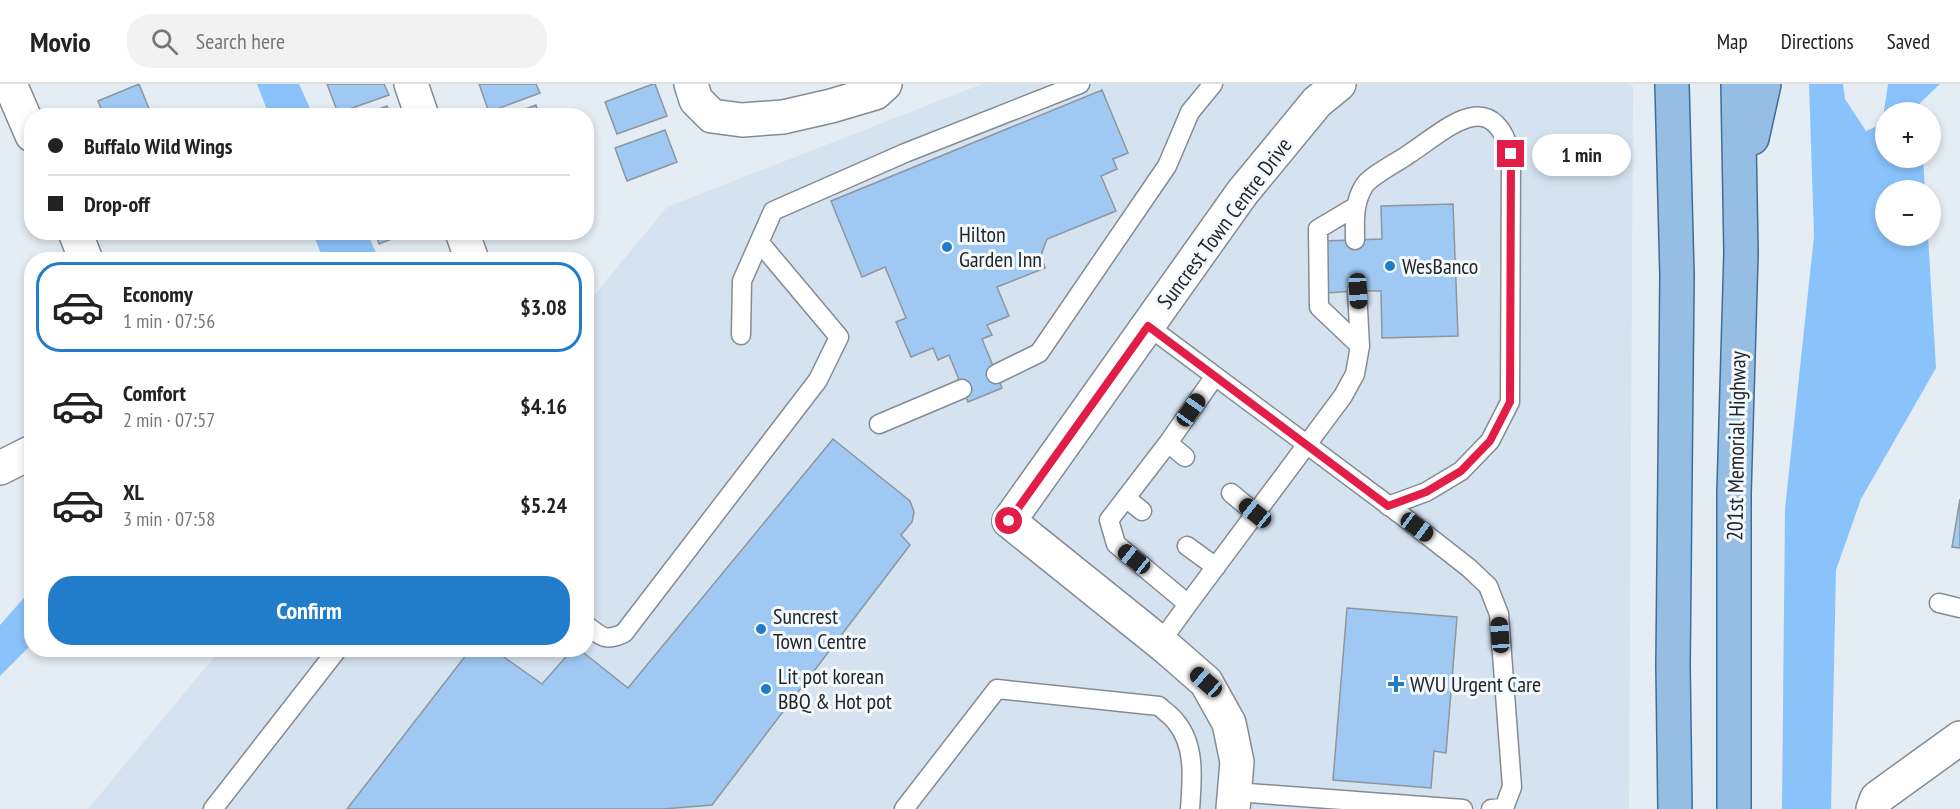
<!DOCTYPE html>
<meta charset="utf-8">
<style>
body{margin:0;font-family:"PT Sans Narrow",sans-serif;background:#f2f2f2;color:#222;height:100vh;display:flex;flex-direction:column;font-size:22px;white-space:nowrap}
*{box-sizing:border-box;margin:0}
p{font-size:20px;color:#767676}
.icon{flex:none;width:33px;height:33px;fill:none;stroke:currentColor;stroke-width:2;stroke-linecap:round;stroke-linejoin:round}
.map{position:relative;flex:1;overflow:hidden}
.side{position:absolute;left:24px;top:168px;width:570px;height:405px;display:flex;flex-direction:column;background:#fff;border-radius:24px;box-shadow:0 3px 9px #0003}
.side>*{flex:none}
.guide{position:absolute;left:24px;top:24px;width:570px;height:132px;border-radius:24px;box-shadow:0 3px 9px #0003;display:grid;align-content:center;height:132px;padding:0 24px;background:#fff}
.buttons{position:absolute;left:1875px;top:18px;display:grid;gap:12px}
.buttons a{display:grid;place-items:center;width:66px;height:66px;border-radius:50%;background:#fff;box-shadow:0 3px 9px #0003;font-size:30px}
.end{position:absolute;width:27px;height:27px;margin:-14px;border:8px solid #e11d48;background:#fff;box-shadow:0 0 0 3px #fff}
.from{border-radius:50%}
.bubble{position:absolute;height:42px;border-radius:21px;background:#fff;box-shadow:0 3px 9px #0003;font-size:20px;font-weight:700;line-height:42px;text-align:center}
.car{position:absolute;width:18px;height:36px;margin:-18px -9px;border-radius:8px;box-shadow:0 0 4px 2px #0007;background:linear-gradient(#222 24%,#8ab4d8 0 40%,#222 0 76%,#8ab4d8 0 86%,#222 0)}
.guide b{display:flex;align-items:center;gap:21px;height:57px;font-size:22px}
.guide b+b{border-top:2px solid #e0e0e0}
.guide i{width:15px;height:15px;background:#222}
ul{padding:10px 0 0;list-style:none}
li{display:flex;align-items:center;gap:18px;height:90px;margin:0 12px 9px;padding:0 12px;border:3px solid transparent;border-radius:24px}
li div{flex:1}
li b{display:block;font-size:22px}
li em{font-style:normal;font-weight:700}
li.active{border-color:#217dc9}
li>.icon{width:54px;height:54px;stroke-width:1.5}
.primary-button{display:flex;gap:12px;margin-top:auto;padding:12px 24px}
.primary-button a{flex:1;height:69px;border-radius:24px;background:#217dc9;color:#fff;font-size:24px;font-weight:700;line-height:69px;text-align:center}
header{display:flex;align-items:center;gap:36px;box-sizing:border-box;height:84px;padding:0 30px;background:#fff;border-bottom:2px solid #e0e0e0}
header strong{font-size:28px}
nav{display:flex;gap:33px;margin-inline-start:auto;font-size:21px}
.search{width:420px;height:54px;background:#f2f2f2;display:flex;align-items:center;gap:15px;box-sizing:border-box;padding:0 21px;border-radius:24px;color:#767676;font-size:22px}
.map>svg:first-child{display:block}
.built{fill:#d5e2f0}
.forest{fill:#8ac3fb}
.building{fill:#9fc9f3;stroke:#8e959d;stroke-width:1.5}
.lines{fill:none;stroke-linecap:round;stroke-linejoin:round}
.lane-casing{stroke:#848c93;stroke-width:21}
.street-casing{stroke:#848c93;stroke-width:36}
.secondary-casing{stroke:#848c93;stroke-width:36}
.primary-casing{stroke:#406d97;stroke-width:36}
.lane{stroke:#fff;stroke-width:18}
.street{stroke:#fff;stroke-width:33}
.secondary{stroke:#fff;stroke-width:33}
.primary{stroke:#96bee4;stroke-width:33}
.route{stroke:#e11d48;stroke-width:8}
.poi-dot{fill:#217dc9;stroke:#f4f9fe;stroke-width:2}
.labels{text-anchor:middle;stroke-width:6;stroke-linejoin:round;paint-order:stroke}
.street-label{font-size:22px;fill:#232629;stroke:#f4f9fe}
.poi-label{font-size:22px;fill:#232629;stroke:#f4f9fe;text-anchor:start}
</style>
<header>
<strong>Movio</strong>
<div class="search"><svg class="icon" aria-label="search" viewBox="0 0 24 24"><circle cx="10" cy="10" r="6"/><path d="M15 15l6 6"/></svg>Search here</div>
<nav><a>Map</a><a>Directions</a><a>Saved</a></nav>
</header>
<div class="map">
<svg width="1960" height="725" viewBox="0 0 1960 725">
<rect width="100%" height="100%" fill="#e4ecf4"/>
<!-- built -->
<path class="built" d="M982 0H1627L1633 2 1629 725H88L220 566H586L587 220 667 123Z"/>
<!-- forest -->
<path class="forest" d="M257 0H299L313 31H269Z
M1809 0H1843L1845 15 1866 47 1882 40 1888 0H1940L1920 19 1921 28H1886V74H1923L1925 106H1886V152H1928L1936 284 1861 415 1836 486 1831 725H1782L1785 425 1814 152Z
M313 149H367L379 175H323Z
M31 506V561L0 592V541Z"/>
<!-- building -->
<path class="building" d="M139 0 152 32H104L98 17Z
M327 0H384L389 11 338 29Z
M479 0H536L540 9 489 28Z
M653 0H655L667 32 617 50 605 18Z
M1102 6 1128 69 1113 75 1117 85 1101 92 1116 127 1047 155 1041 171 1045 184 997 203 1009 232 987 241 992 251 982 255 1002 304 968 318 949 271 938 276 933 264 911 273 896 238 906 234 885 183 862 193 831 117Z
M536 21 539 32H507Z
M387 22 391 32H360Z
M665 46 677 78 627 97 615 64Z
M1453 120 1458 252 1382 254 1381 207H1357L1325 209 1323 157 1382 155 1381 122Z
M375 148H409L379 160Z
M833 355 910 417 914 428 912 438 901 451 910 461 712 721 663 725H347L470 566H494L542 600 572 566H580L628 604Z
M1960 415V464L1952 463Z
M1347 524 1457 533 1446 669 1434 667 1431 704 1333 696Z"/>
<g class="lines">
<defs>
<path id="lane" d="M1355 123 1318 145 1319 223 1360 262
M1355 156C1355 137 1353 120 1364 102 1370 92 1398 78 1409 70 1447 45 1491 0 1511 70L1510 318 1490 357 1461 387 1426 408 1388 422
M1148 242 1400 430 1469 484 1488 502 1499 530 1512 703 1504 724 1491 725
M741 251 742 197 773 127 905 69 1080 0
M996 290 1039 269 1167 82 1190 28 1213 0
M879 340 962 305
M1168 359 1185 373
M1231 409 1255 429
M1126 414 1142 427
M1187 462 1216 483
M1939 519 1960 524
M1188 520 1343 312 1355 290 1360 262 1357 207
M586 541C602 553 605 558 624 549L818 296 839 253 760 159
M1160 559 1188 520 1116 460 1109 436 1168 359 1215 292
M1235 708 1463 725
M213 725 337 566
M904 725 997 605 1159 622C1164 627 1172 632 1176 638 1196 662 1192 696 1190 725"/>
<path id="street" d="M411 0 422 32
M691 0 696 16 712 32 742 36 783 33 831 22 875 9 885 0
M462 148 472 176
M1233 725 1237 678 1229 639 1206 598 1167 564 1009 437 1242 109 1317 18 1339 0
M1873 725 1877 714 1960 654"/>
<path id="secondary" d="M10 0 32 51
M75 148 86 176
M0 384 32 368"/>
<path id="primary" d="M1672 0 1677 192 1673 582 1675 725
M1752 54 1764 0
M1734 725V409L1741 169 1738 0"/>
</defs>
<!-- lane casing -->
<use href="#lane" class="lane-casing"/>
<!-- street casing -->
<use href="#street" class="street-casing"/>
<!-- secondary casing -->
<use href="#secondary" class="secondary-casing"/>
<!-- primary casing -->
<use href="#primary" class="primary-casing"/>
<!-- lane -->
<use href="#lane" class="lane"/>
<!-- street -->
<use href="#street" class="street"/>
<!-- secondary -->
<use href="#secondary" class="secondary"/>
<!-- primary -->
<use href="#primary" class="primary"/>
</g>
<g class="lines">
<!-- route -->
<path class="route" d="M1009 437 1148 242 1388 422 1426 408 1461 387 1490 357 1510 318 1511 70"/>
</g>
<!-- markers -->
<g class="poi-dot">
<circle cx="947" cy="163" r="6"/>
<circle cx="1390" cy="182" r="6"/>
<circle cx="761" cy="545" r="6"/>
<path d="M1393 591h6v6h6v6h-6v6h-6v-6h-6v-6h6z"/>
<circle cx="766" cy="605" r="6"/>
</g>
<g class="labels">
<!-- street labels -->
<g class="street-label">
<text transform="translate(1224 139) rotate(-53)" y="8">Suncrest Town Centre Drive</text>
<text transform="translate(1736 362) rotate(-89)" y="8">201st Memorial Highway</text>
</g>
<!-- poi labels -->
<g class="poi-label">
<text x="959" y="158">Hilton<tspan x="959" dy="25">Garden Inn</tspan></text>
<text x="1402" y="190">WesBanco</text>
<text x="773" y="540">Suncrest<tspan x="773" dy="25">Town Centre</tspan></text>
<text x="778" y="600">Lit pot korean<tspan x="778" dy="25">BBQ &amp; Hot pot</tspan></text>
<text x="1410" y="608">WVU Urgent Care</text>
</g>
</g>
</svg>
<div class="buttons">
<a>+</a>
<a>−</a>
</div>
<i class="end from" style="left:1009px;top:437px"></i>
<i class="end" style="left:1511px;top:70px"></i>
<div class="bubble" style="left:1532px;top:50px;width:99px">1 min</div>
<i class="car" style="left:1358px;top:207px;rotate:177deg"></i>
<i class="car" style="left:1191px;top:326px;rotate:35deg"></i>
<i class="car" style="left:1255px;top:429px;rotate:309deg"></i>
<i class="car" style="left:1417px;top:443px;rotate:127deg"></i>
<i class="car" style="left:1134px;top:475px;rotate:309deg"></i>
<i class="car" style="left:1500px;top:551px;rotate:356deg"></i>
<i class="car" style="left:1206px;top:598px;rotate:311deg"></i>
<div class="guide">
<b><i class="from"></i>Buffalo Wild Wings</b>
<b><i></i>Drop-off</b>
</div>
<section class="side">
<ul>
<li class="active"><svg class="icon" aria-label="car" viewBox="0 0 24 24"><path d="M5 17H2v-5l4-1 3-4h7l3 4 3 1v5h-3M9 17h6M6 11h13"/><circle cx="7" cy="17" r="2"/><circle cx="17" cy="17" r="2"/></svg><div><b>Economy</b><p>1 min · 07:56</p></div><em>$3.08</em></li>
<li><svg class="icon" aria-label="car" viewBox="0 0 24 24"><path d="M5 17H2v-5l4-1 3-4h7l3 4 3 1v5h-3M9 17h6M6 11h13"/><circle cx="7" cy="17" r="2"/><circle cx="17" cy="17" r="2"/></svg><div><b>Comfort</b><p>2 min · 07:57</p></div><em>$4.16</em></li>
<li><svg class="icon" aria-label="car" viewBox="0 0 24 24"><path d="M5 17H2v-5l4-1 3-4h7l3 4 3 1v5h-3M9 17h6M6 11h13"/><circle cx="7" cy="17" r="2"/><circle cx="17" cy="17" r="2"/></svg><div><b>XL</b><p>3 min · 07:58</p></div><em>$5.24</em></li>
</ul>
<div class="primary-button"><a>Confirm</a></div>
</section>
</div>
